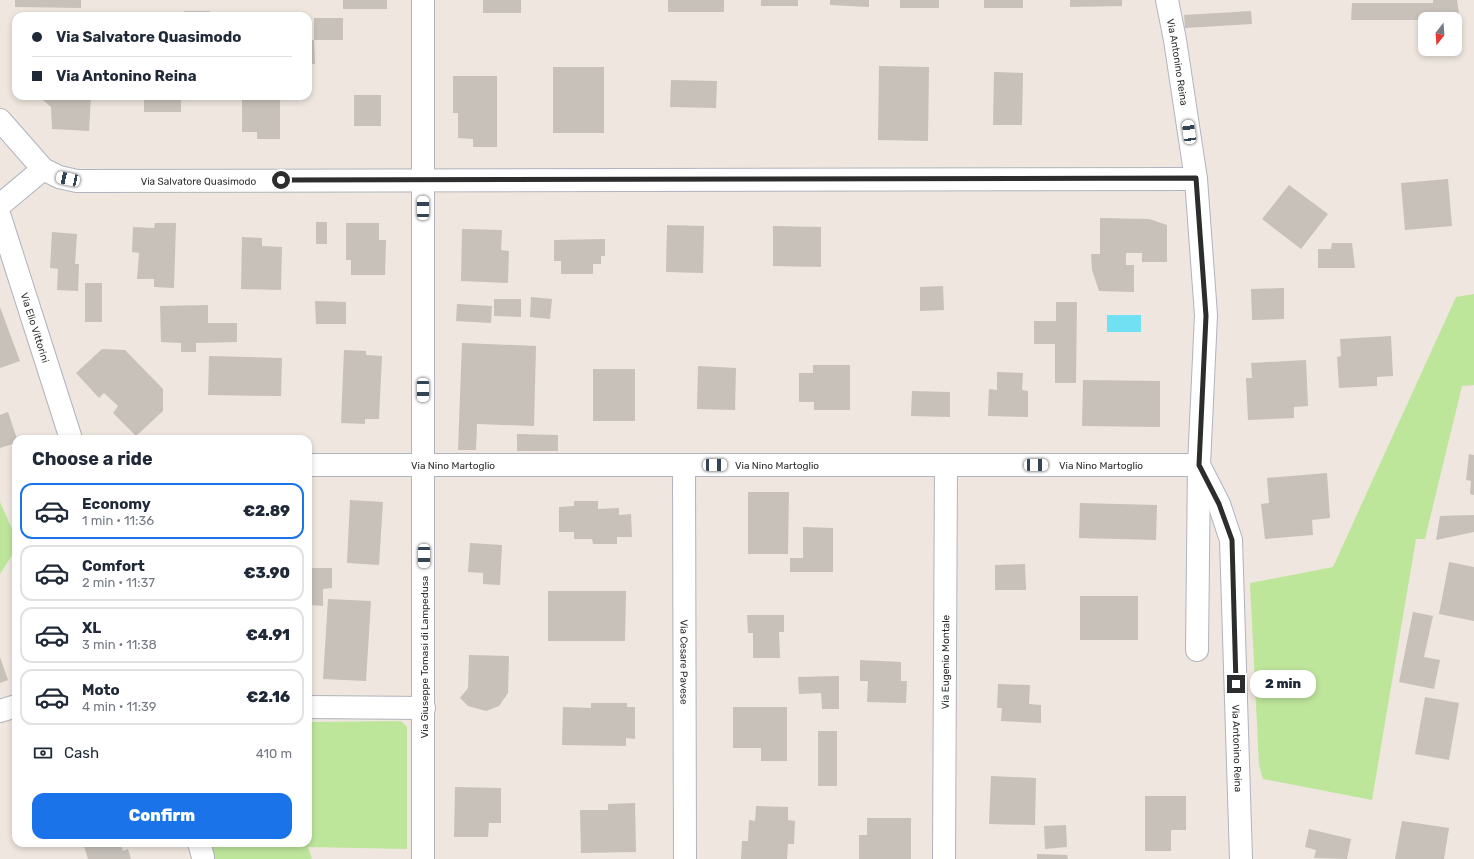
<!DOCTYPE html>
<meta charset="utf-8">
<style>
body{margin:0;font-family:Rubik,sans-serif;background:#f2f2f3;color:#1f2937;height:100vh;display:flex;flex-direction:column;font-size:15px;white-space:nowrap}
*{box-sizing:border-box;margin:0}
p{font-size:13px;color:#747a83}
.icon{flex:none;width:22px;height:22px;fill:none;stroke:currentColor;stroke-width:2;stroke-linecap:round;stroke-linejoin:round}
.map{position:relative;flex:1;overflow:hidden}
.panel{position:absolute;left:12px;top:435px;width:300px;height:412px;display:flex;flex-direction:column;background:#fff;border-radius:12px;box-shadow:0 2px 6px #0003}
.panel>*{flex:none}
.hud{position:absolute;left:12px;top:12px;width:300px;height:88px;border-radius:12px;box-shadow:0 2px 6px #0003;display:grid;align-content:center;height:88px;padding:0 20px;background:#fff}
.needle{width:26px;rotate:197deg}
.tools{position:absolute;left:1418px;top:12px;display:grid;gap:8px}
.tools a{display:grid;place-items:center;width:44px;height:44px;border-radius:8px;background:#fff;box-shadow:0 2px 6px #0003;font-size:20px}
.end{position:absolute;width:18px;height:18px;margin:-9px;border:5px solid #2d2d2d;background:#fff;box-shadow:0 0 0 2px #fff}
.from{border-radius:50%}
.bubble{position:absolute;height:28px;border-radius:12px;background:#fff;box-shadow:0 2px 6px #0003;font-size:13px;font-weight:800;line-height:28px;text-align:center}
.car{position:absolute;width:12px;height:24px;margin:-12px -6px;border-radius:5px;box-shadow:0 0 3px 1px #0007;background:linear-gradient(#fff 24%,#345 0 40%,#fff 0 76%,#345 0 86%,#fff 0)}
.hud b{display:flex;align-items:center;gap:14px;height:38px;font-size:15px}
.hud b+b{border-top:1px solid #e0e1e3}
.hud i{width:10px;height:10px;background:#1f2937}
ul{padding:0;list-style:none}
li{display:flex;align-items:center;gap:12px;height:56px;margin:0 8px 6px;padding:0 12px;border:2px solid #e0e1e3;border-radius:12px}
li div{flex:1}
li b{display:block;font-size:15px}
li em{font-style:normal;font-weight:800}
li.current{border-color:#1a73e8}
li>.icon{width:36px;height:36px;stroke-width:1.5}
h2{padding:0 20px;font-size:18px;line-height:48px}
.pay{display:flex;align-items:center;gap:10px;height:44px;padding:0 20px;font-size:15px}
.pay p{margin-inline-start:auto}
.cta{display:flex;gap:8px;margin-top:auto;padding:8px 20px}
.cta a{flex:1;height:46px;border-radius:12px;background:#1a73e8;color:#fff;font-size:16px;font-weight:800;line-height:46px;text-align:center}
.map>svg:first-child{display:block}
.green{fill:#bee69b}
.water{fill:#71e0f2}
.building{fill:#c7c1ba}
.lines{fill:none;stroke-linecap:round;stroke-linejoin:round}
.minor-casing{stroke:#afb4bd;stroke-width:24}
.minor{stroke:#fff;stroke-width:22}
.route{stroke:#2d2d2d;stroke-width:5}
.labels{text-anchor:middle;stroke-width:3;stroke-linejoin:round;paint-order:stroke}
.street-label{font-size:10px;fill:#2d2d2d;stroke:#fff}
</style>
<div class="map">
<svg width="1474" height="859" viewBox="0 0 1474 859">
<rect width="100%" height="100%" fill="#eee6df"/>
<!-- green -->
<path class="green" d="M1474 294V385L1462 386 1425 539H1416L1372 800 1263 779 1259 765 1250 583 1333 567 1456 297Z
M0 502 16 538V549L0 574Z
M401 721 407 727V849L308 847 312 859H215L210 843H308V722Z"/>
<!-- water -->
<path class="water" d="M1107 315H1141V332H1107Z"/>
<!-- building -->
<path class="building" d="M15 0H81V8L15 7Z
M343 0H387V9H343Z
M483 0H521V13H483Z
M668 0H724V12H668Z
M761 0H798V6H761Z
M830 0H869V7L830 5Z
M900 0H939V8H900Z
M984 0H1023V8H984Z
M1070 0H1122V6L1070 7Z
M1433 0H1457L1460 20H1351L1352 3H1433Z
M184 11H210V16H184Z
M1251 11 1252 24 1185 28 1184 15Z
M106 14 133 15V16H106Z
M314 18H343V40H314Z
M308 40H314L315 64H308Z
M879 66 929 67 928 141 878 140Z
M553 67H604V133H553Z
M994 72 1023 73 1022 125H993Z
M453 76H497V147H473V139L458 138V113H453Z
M671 80 717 81 716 108 670 107Z
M354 95H381V126H354Z
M38 96H91L89 131 52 129 51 107Z
M144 96H181V112H144Z
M242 96H280V139H257V132H242Z
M1448 179 1452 226 1405 230 1401 183Z
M1289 185 1328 214 1301 249 1262 219Z
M1100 218 1149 219 1167 225V262H1142V253H1126V265H1134V292L1099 291 1092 270 1091 254H1100Z
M316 222H327V244H316Z
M155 223H176L174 288 154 287V279H137L139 253 132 252 133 227 154 228Z
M346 223H379V240H386L385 275H351V260H346Z
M667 225 704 226 703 273 666 272Z
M773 226 821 227V267L773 266Z
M462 229 502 230 501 250 509 251 508 283 461 281Z
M52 232 77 234 75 264H79L78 291 57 290 58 269 50 268Z
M242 237 262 238V246L282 247 281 290 241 289Z
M605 239V256H601V264H593V274H561V261H554V240Z
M1332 243H1352L1355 268H1318V249H1331Z
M85 283H102V322H85Z
M943 286 944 310 920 311V287Z
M1284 288V319L1252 320 1251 289Z
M531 297 552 299 550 319 530 317Z
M494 299H521V317L494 316Z
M315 301 346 302V324H316Z
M1056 302H1077L1076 383H1055V344H1034V321H1056Z
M457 304 492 306 491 323 456 321Z
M208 305V323H237V342L196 343V352H181V343L161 342 160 306Z
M0 307 20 361 0 368Z
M1391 336 1393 376 1377 377V386L1339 388 1337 357 1341 356 1340 339Z
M462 343 536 346 534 426 477 424 476 450H458Z
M102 349 125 350 163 389V411L136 436 113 413 118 406 104 393 99 398 76 373Z
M344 350 366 351V355L382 356 379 419H365V424L341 423Z
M209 356 282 358 281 396 208 395Z
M1306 360 1308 406 1294 407V418L1248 420 1246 378H1252L1251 363Z
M813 365H850V410H814V402H799V373H813Z
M698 366 736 368 735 410 697 409Z
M593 369H635V421H593Z
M997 372 1023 373 1022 390 1028 391V417L988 416 989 389 997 390Z
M1083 380 1160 381V427L1082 426Z
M912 391 950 392V417L911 416Z
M8 412 17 439 16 443 0 448V415Z
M517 434 558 435V451H517Z
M1469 454 1474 455V495L1470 494 1471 481 1466 480Z
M1327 473 1330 518 1312 520 1313 535 1265 539 1261 504 1269 503 1267 478Z
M748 492H789L788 554H748Z
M350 500 383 502 379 565 347 563Z
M574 501H598V509L619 508V515L631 514 632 537H617V544H593L592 539H574V532H559V507L574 506Z
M1080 503 1157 505 1156 540 1079 538Z
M1474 515V532L1436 540 1440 516Z
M803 527 833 528V572H790V558H803Z
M470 543 502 545 500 585 483 584V573L468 572Z
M1449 562 1474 567V621L1439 614Z
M1025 564 1026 590H995V565Z
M308 568H332V588L323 589V606L308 605Z
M548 591H626L625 641H548Z
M1080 596H1138V640H1080Z
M328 599 371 601 366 681 323 679Z
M1413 612 1433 616 1424 657 1440 660 1434 689 1399 682Z
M747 615H784V632H779L780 658H753V633H748Z
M469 655 509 656 508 693 499 706 486 711 468 706 460 698 468 688Z
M0 657 8 680 0 683Z
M860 660 901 662V681H907L906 703 867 702 868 681H860Z
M839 676V709H822L821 693 799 694 798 677Z
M998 684 1030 685 1029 704 1041 705V723L1001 721 1002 708H997Z
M1425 697 1459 703 1449 760 1415 754Z
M591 703H627V707H635V739L626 738V746L562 745 563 707 591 708Z
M733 707H787V761H761V748H733Z
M818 731H837V786H818Z
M991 776 1036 778 1035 825 989 824Z
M455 787 501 788V823H489L488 837H454Z
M1145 796H1186V830H1171V851H1145Z
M635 803 636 852 581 853 580 810H608V804Z
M756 806 788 807V820L795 821 794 844H788L787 859H741L742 841H748L749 820 755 821Z
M867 818H911V859H859V835H867Z
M1402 821 1449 828 1444 859H1395Z
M1066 825 1067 847 1045 849 1044 826Z
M1309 829 1351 839 1347 859 1314 858 1316 850 1305 847Z
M83 843H120L123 851 128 849 131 859H88Z
M1037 854 1067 855 1068 859H1037Z"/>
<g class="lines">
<defs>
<g id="minor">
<path d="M423 0V859"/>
<path id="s1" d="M1167 0 1175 40 1196 179 1206 315 1199 465 1219 504 1231 540 1241 859"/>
<path id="s2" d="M0 120 43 169 59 177 77 181 1196 179"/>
<path d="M0 205 43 169"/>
<path id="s3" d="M0 217 71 439"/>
<path id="s4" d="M308 465H1199L1197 650"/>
<path id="s5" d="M684 465 685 859"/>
<path d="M308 707 424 708"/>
<path d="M0 711 16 706"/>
<path d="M199 843 203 857"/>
<path id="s6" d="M944 859 946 465"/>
</g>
</defs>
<!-- minor casing -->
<use href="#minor" class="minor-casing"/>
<!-- minor -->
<use href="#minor" class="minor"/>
</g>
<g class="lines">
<!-- route -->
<path class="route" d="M281 180 1196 178 1206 316 1199 465 1219 504 1232 540 1236 684"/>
</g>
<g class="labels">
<!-- street labels -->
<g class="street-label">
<text dy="4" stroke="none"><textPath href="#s1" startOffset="63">Via Antonino Reina</textPath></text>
<text dy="4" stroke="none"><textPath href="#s2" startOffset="223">Via Salvatore Quasimodo</textPath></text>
<text dy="4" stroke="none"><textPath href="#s3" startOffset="116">Via Elio Vittorini</textPath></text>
<text dy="4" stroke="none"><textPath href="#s4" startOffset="145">Via Nino Martoglio</textPath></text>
<text dy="4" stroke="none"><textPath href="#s4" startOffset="469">Via Nino Martoglio</textPath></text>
<text dy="4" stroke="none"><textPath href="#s4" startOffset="793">Via Nino Martoglio</textPath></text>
<text transform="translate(424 657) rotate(-90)" y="4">Via Giuseppe Tomasi di Lampedusa</text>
<text dy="4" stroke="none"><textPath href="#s5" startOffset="197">Via Cesare Pavese</textPath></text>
<text dy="4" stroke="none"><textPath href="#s6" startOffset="197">Via Eugenio Montale</textPath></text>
<text dy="4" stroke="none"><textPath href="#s1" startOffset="758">Via Antonino Reina</textPath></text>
</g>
</g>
</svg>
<div class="tools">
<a><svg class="needle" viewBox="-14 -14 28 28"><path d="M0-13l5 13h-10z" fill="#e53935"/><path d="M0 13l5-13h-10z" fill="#747a83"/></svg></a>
</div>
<i class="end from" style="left:281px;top:180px"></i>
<i class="end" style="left:1236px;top:684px"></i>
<div class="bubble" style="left:1250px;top:670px;width:66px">2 min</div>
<i class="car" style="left:1189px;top:132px;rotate:352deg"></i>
<i class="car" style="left:68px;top:179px;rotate:282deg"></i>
<i class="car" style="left:423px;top:208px;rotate:0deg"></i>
<i class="car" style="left:423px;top:390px;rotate:180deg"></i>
<i class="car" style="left:715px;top:465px;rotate:90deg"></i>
<i class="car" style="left:1036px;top:465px;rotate:90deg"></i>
<i class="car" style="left:424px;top:556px;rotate:180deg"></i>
<div class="hud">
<b><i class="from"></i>Via Salvatore Quasimodo</b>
<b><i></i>Via Antonino Reina</b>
</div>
<section class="panel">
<h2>Choose a ride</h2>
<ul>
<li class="current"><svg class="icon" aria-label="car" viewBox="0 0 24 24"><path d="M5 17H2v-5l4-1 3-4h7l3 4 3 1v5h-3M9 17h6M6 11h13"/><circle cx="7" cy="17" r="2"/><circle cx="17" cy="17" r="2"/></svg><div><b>Economy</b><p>1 min · 11:36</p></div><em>€2.89</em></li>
<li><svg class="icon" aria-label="car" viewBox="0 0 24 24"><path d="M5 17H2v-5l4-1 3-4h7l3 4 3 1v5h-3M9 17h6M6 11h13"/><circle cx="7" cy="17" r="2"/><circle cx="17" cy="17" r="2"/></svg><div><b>Comfort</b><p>2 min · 11:37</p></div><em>€3.90</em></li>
<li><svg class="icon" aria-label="car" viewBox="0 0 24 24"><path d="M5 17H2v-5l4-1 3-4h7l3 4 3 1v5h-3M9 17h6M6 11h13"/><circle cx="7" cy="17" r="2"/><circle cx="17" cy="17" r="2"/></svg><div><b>XL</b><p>3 min · 11:38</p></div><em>€4.91</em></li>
<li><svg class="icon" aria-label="car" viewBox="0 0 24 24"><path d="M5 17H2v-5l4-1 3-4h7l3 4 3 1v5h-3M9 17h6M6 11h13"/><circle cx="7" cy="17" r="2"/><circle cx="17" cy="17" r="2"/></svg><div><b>Moto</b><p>4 min · 11:39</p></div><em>€2.16</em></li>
</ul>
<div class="pay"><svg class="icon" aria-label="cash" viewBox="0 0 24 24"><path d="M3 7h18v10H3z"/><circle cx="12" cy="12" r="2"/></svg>Cash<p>410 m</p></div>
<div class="cta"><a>Confirm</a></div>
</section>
</div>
